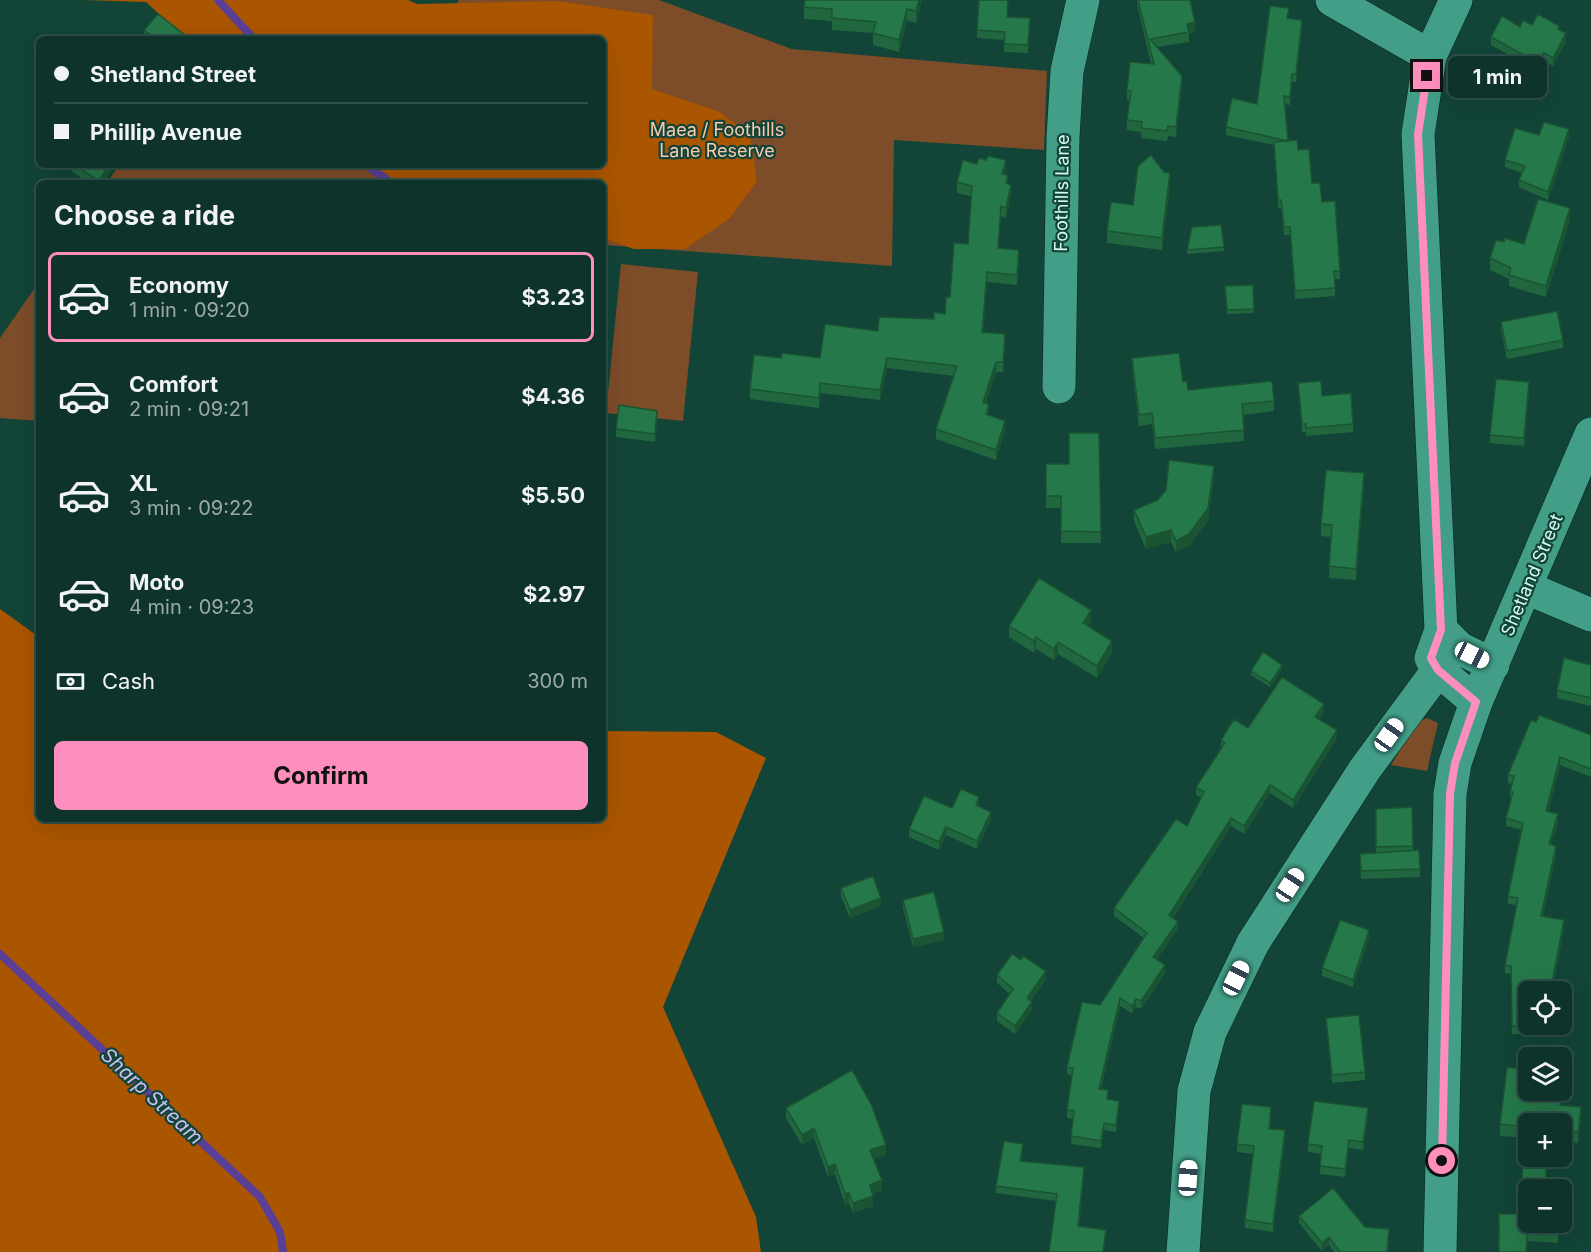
<!DOCTYPE html>
<meta charset="utf-8">
<style>
body{margin:0;font-family:Inter,sans-serif;background:#1c3f36;color:#f1f3f6;height:100vh;display:flex;flex-direction:column;font-size:22px;white-space:nowrap}
*{box-sizing:border-box;margin:0}
p{font-size:20px;color:#9baaa8}
.icon{flex:none;width:33px;height:33px;fill:none;stroke:currentColor;stroke-width:2;stroke-linecap:round;stroke-linejoin:round}
.map{position:relative;flex:1;overflow:hidden}
.panel{position:absolute;left:36px;top:180px;width:570px;height:642px;display:flex;flex-direction:column;background:#0e332a;border-radius:9px;box-shadow:0 6px 24px #0002,0 0 0 2px #2e4e47}
.panel>*{flex:none}
.banner{position:absolute;left:36px;top:36px;width:570px;height:132px;border-radius:9px;box-shadow:0 6px 24px #0002,0 0 0 2px #2e4e47;display:grid;align-content:center;height:132px;padding:0 18px;background:#0e332a}
.fabs{position:absolute;left:1518px;top:981px;display:grid;gap:12px}
.fabs a{display:grid;place-items:center;width:54px;height:54px;border-radius:9px;background:#0e332a;box-shadow:0 6px 24px #0002,0 0 0 2px #2e4e47;font-size:30px}
.end{position:absolute;width:27px;height:27px;margin:-14px;border:8px solid #fe8ebd;background:#111;box-shadow:0 0 0 3px #111}
.from{border-radius:50%}
.bubble{position:absolute;height:42px;border-radius:9px;background:#0e332a;box-shadow:0 6px 24px #0002,0 0 0 2px #2e4e47;font-size:20px;font-weight:700;line-height:42px;text-align:center}
.car{position:absolute;width:18px;height:36px;margin:-18px -9px;border-radius:8px;box-shadow:0 0 4px 2px #0007;background:linear-gradient(#fff 24%,#345 0 40%,#fff 0 76%,#345 0 86%,#fff 0)}
.banner b{display:flex;align-items:center;gap:21px;height:57px;font-size:22px}
.banner b+b{border-top:2px solid #2e4e47}
.banner i{width:15px;height:15px;background:#f1f3f6}
ul{padding:0;list-style:none}
li{display:flex;align-items:center;gap:18px;height:90px;margin:0 12px 9px;padding:0 6px;border:3px solid transparent;border-radius:9px}
li div{flex:1}
li b{display:block;font-size:22px}
li em{font-style:normal;font-weight:700}
li.active{border-color:#fe8ebd}
li>.icon{width:54px;height:54px;stroke-width:1.5}
h2{padding:0 18px;font-size:27px;line-height:72px}
.pay{display:flex;align-items:center;gap:15px;height:66px;padding:0 18px;font-size:22px}
.pay p{margin-inline-start:auto}
.primary-button{display:flex;gap:12px;margin-top:auto;padding:12px 18px}
.primary-button a{flex:1;height:69px;border-radius:9px;background:#fe8ebd;color:#111;font-size:24px;font-weight:700;line-height:69px;text-align:center}
.map>svg:first-child{display:block}
.green{fill:#7d4c29}
.forest{fill:#a50}
.lines{fill:none;stroke-linecap:round;stroke-linejoin:round}
.stream{stroke:#5a3f96;stroke-width:8}
.minor-casing{stroke:#0a2720;stroke-width:34}
.minor{stroke:#429e87;stroke-width:33}
.wall{fill:#20673f}
.shaded-wall{fill:#1a5433}
.building{fill:#257849;stroke:#1a5433;stroke-width:1.5}
.route{stroke:#fe8ebd;stroke-width:8}
.labels{text-anchor:middle;stroke-width:4.5;stroke-linejoin:round;paint-order:stroke}
.park-label{font-size:18px;fill:#f9cbad;stroke:#124438}
.street-label{font-size:18px;fill:#d2fcef;stroke:#124438}
.water-label{font-size:20px;font-style:italic;fill:#cbc1f1;stroke:#124438}
</style>
<div class="map">
<svg width="1591" height="1252" viewBox="0 0 1591 1252">
<rect width="100%" height="100%" fill="#124438"/>
<!-- green -->
<path class="green" d="M459 0H659L792 49 1047 71 1044 150 894 140 892 266 603 245V183H107L119 165H603V39H431Z
M621 264 698 272 683 421 606 413Z
M39 282V421L0 418V338Z
M1427 718 1438 723 1427 771 1391 765 1417 722Z"/>
<!-- forest -->
<path class="forest" d="M84 0H408L417 4 557 1 653 15 652 89 720 112 750 136 757 181 730 218 685 249H634L603 238V183H401L366 165H603V39H186L146 2Z
M0 609 39 637V819H603V731L716 732 766 758 663 1007 756 1217 761 1252H0Z"/>
<g class="lines">
<!-- stream -->
<path class="stream" d="M218 0 254 39
M366 165 392 183
M0 954 260 1197 280 1232 283 1252"/>
<defs>
<path id="minor" d="M1332 0 1430 56
M1456 0 1430 56 1418 134 1441 630 1431 658 1438 670 1476 702
M1059 387 1063 137 1067 71 1083 0
M1527 588 1591 615
M1441 630 1459 648 1493 665
M1183 1252 1194 1091 1210 1032 1253 943 1365 769 1438 670
M1440 1252 1450 794 1455 763 1476 702 1591 434"/>
</defs>
<!-- minor casing -->
<use href="#minor" class="minor-casing"/>
<!-- minor -->
<use href="#minor" class="minor"/>
</g>
<!-- wall -->
<path class="wall" d="M922 0 916 23 907 20 899 52 873 45V33L832 30V21L804 19V7Z
M1137 0H1190L1195 32 1189 34V42L1157 47 1182 86 1176 137 1168 136 1167 141 1141 138V132L1127 130V120L1130 101 1127 100V90L1151 64 1137 4Z
M1008 17 1030 26 1028 53 1004 52V40L977 38V30Z
M1288 18 1302 27 1296 82H1292L1290 105 1285 104 1288 141 1298 150 1312 183 1322 202 1340 271V279H1335V296L1295 299 1290 235H1284L1281 208H1278L1274 145 1226 135V127L1257 104Z
M1532 25 1559 29 1566 41 1553 66 1544 61 1538 71 1491 45V37L1520 27Z
M144 30 190 39H145L144 38Z
M1539 135 1569 137 1548 200 1519 187V180L1522 173 1505 167V160Z
M70 165H115L103 183H89L70 170Z
M1006 171 1005 174 1011 195 1006 218 1001 216 998 248 1019 260 1017 285 987 282 983 333 1005 344 1003 372H996L986 403 989 416 1005 431 996 460 936 439V429L954 376 887 368 880 400 820 393 819 408 750 399V389L781 358H820L878 331 934 319 945 314 968 244 971 196 957 193V182Z
M1170 185 1162 250 1107 243V231L1133 205Z
M1570 220 1546 297 1509 286V279L1490 270V258L1504 242 1524 244Z
M1224 247V251L1187 254V250Z
M1253 285 1254 313 1227 314 1225 286Z
M1501 322 1563 340V348L1507 359 1501 330Z
M1132 358 1183 382 1188 390 1274 401V411L1243 415 1244 441 1155 449 1152 424 1139 426 1132 368Z
M1298 383 1322 396 1353 424V432L1306 436V432H1302Z
M1529 390 1524 446 1490 443V435Z
M657 419 655 442 616 437V429Z
M1099 433 1101 543H1061V508H1046V464H1069Z
M1214 478 1208 520 1189 546 1176 552 1171 542 1146 549 1134 521V510Z
M1364 485 1356 580 1329 578 1331 537 1321 536V524Z
M1091 622 1088 626 1112 653 1097 678 1058 654 1054 660 1036 649 1034 653 1009 637V626Z
M1591 665V706L1557 698V690Z
M1282 669 1270 687 1251 675V671Z
M1324 712 1319 719 1337 738 1293 808 1270 793 1244 834 1231 826 1173 918 1178 929 1157 959 1165 973 1141 1009 1136 1007 1132 1013 1120 1006 1101 1089 1108 1099 1119 1109 1116 1132 1104 1130 1101 1148 1071 1144 1073 1119 1067 1118V1110L1072 1076 1067 1074V1067L1100 1005 1144 938 1114 916V908L1187 826 1201 798 1196 795V787L1221 748V740L1248 728Z
M1536 722 1591 735V777L1560 765 1548 812 1558 822 1551 845 1556 854 1543 916 1564 928 1552 992H1528L1545 1024V1034H1512L1511 974 1505 973V965L1517 905 1508 904V896L1522 830 1506 826V818L1511 799H1510V791L1512 784 1508 783V775Z
M979 805V807L991 820 977 849 946 835 939 850 909 837V829L952 808Z
M1412 807 1413 850H1419L1420 877 1361 879 1360 854 1376 853V809Z
M841 888 881 906 850 918 841 896Z
M903 900 944 940 913 947 903 908Z
M1369 938 1353 987 1322 976V968Z
M997 975 1046 979 1031 1001 1032 1010 1015 1034 997 1021V1013L1010 994 997 983Z
M1326 1018 1365 1072V1080L1332 1083Z
M1562 1097 1561 1105 1581 1119 1578 1143 1562 1142V1124H1528V1138L1500 1136V1124Z
M786 1108 886 1155 874 1159 882 1190 873 1194V1206L853 1213 849 1203 845 1204 835 1174 828 1177 814 1138 802 1145 786 1118Z
M1271 1115 1270 1129 1285 1138 1273 1232 1245 1228V1220L1253 1154 1237 1152V1144Z
M1368 1116 1363 1150 1349 1148 1345 1177 1320 1174 1321 1154 1308 1152V1144Z
M1023 1152 1021 1161 1084 1174 1079 1226 1106 1237 1049 1252 1056 1201 996 1193V1186Z
M1528 1190 1558 1222V1243L1528 1241 1520 1214Z
M1299 1216 1365 1227 1389 1236 1388 1252H1334L1329 1245 1322 1251 1299 1223Z"/>
<!-- shaded-wall -->
<path class="shaded-wall" d="M919 0H922L916 23V11Z
M907 9V20L899 52V40Z
M1302 20V27L1296 82V74Z
M1195 22V32L1189 34 1187 24Z
M1566 33V41L1553 66V58Z
M1544 53V61L1538 71V63Z
M1292 74V82L1290 105V97Z
M1182 76V86L1176 137V127Z
M1569 129V137L1548 200V192Z
M1006 160V171L1002 184V174Z
M109 165H115L103 183H99V181Z
M1170 173V185L1162 250V238Z
M1011 185V195L1006 218V208Z
M1570 208V220L1546 297V286Z
M987 272V282L982 343V332Z
M1005 334V344L1003 372V362Z
M887 358V368L880 400V390Z
M996 362V372L983 412V402Z
M1529 382V390L1524 446V438Z
M820 383V393L819 408V398Z
M989 405V415L986 424V414Z
M657 411V419L655 442V434Z
M1005 421V431L996 460V450Z
M1214 466V478L1208 520 1189 546 1176 552V541Z
M1364 473V485L1356 580V569Z
M1171 530V542L1146 549V537Z
M1091 610V622L1083 635V623Z
M1036 637V649L1034 653V641Z
M1112 641V653L1097 678V666Z
M1058 642V654L1054 660V649Z
M1282 665V669L1270 687V683Z
M1324 704V712L1315 725V717Z
M1337 730V738L1293 808V800Z
M1560 757V765L1546 819V811Z
M1270 785V793L1244 834V826Z
M979 797V805L976 813V805Z
M991 812V820L977 849V841Z
M1558 814V822L1549 852V844Z
M1231 818V826L1169 923V915Z
M946 827V835L939 850V842Z
M1556 846V854L1541 924V916Z
M881 898V906L850 918V910Z
M1564 920V928L1552 991V983Z
M1178 922V929L1153 965V957Z
M1369 930V938L1353 987V980Z
M944 932V940L913 947V939Z
M1165 965V973L1141 1009V1001Z
M1046 971V979L1027 1006V998Z
M1120 998V1006L1099 1096V1089Z
M1136 999V1007L1132 1013V1006Z
M1032 1002V1010L1015 1034V1026Z
M1562 1085V1097L1560 1116V1105Z
M1119 1101V1109L1116 1132V1125Z
M1581 1107V1119L1578 1143V1132Z
M1368 1108V1116L1363 1150V1142Z
M1104 1123V1130L1101 1148V1141Z
M814 1128V1138L802 1145V1135Z
M1285 1130V1138L1273 1232V1224Z
M1349 1140V1148L1345 1177V1169Z
M886 1145V1155L870 1160V1150Z
M835 1164V1174L828 1177V1167Z
M1084 1167V1174L1078 1233V1226Z
M882 1180V1190L870 1195V1185Z
M849 1193V1203L845 1204V1194Z
M873 1196V1206L853 1213V1203Z
M1528 1229V1241L1527 1252H1526Z
M1329 1237V1245L1322 1251V1243Z"/>
<!-- building -->
<path class="building" d="M805 0H919L916 11 907 9 899 40 873 33 876 22 832 18V9L804 7Z
M979 0H1008L1007 17 1030 18 1028 45 1004 44 1005 32 977 30Z
M1138 0H1190L1195 22 1187 24 1189 32 1150 39 1182 76 1176 127 1168 126 1167 131 1141 128 1142 122 1127 120 1131 91 1127 90 1130 62 1154 64Z
M1270 6 1289 8 1287 18 1302 20 1296 74H1292L1290 97 1284 96 1288 141 1226 127 1232 98 1257 104Z
M158 14 190 39H155L144 30Z
M1538 14 1559 26 1558 29 1566 33 1553 58 1544 53 1538 63 1491 37 1502 16 1520 27 1523 20 1532 25Z
M1544 122 1569 129 1548 192 1519 180 1525 166 1505 160 1515 128 1539 135Z
M1297 140 1298 150 1309 149 1312 183H1320L1322 202 1335 201 1340 271H1334L1335 288 1295 291 1290 227H1284L1281 200H1278L1274 142Z
M1151 155 1164 172 1170 173 1162 238 1107 231 1111 202 1133 205 1138 166Z
M988 156 1006 160 1002 174 1008 175 1006 183 1011 185 1006 208 1001 206 998 248 1019 250 1017 275 987 272 982 332 1005 334 1003 362H996L983 402 989 405 986 414 1005 421 996 450 936 429 957 366 887 358 880 390 820 383 819 398 750 389 754 355 781 358 782 353 820 358 825 324 878 331 879 317 934 319V312L945 314 946 297H950L954 243 968 244 972 186 957 182 963 160 977 164 979 158 986 160Z
M74 165H109L99 181Z
M1538 199 1570 208 1546 286 1509 275 1511 268 1490 258 1496 240 1504 242 1505 238 1524 244Z
M1221 225 1224 247 1187 250 1192 227Z
M1253 285 1254 309 1227 310 1225 286Z
M1557 311 1563 340 1507 351 1501 322Z
M1179 353 1183 382 1187 381 1188 390 1272 381 1274 401 1242 404 1244 430 1155 438 1152 413 1139 415 1132 358Z
M1496 379 1529 382 1524 438 1490 435Z
M1321 381 1322 396 1351 393 1353 424 1306 428V424H1302L1298 383Z
M619 405 657 411 655 434 616 429Z
M1069 433H1099L1101 532 1061 531V496H1046V464H1069Z
M1169 460 1214 466 1208 508 1189 534 1176 541 1171 530 1146 537 1134 510 1158 500 1166 490Z
M1326 470 1364 473 1356 569 1329 566 1332 525 1321 524Z
M1039 578 1091 610 1083 623 1112 641 1097 666 1058 642 1054 649 1036 637 1034 641 1009 626Z
M1263 652 1282 665 1270 683 1251 671Z
M1564 658 1591 665V698L1557 690Z
M1282 677 1324 704 1315 717 1337 730 1293 800 1270 785 1244 826 1231 818 1169 915 1178 922 1153 957 1165 965 1141 1001 1136 999 1132 1006 1120 998 1099 1089 1108 1090 1107 1099 1119 1101 1116 1125 1104 1123 1101 1141 1071 1136 1074 1111 1067 1110 1073 1068 1067 1067 1082 1002 1100 1005 1147 933 1114 908 1176 819 1187 826 1204 792 1196 787 1225 743 1221 740 1234 719 1248 728Z
M1539 715 1591 735V769L1560 757 1546 811 1558 814 1549 844 1556 846 1541 916 1564 920 1552 983V992H1528V1024H1545V1026H1512L1511 966 1505 965 1518 898 1508 896 1523 823 1506 818 1513 792 1510 791 1514 776 1508 775 1531 720 1536 722Z
M961 789 979 797 976 805 991 812 977 841 946 827 939 842 909 829 924 796 952 808Z
M1412 807 1413 846 1376 847V809Z
M1419 850 1420 869 1361 871 1360 854Z
M873 876 881 898 850 910 841 888Z
M934 892 944 932 913 939 903 900Z
M1340 920 1369 930 1353 980 1322 968Z
M1012 954 1021 960 1023 956 1046 971 1027 998 1032 1002 1015 1026 997 1013 1013 989 997 975Z
M1359 1015 1365 1072 1332 1075 1326 1018Z
M1507 1067 1528 1070V1090H1561L1560 1105 1581 1107 1578 1132 1562 1130V1124H1528V1127L1500 1124Z
M852 1070 872 1106 886 1145 870 1150 882 1180 870 1185 873 1196 853 1203 849 1193 845 1194 835 1164 828 1167 814 1128 802 1135 786 1108Z
M1314 1101 1368 1108 1363 1142 1349 1140 1345 1169 1320 1166 1322 1146 1308 1144Z
M1242 1104 1271 1107 1269 1129 1285 1130 1273 1224 1245 1220 1254 1146 1237 1144Z
M1004 1141 1023 1144 1020 1161 1084 1167 1078 1226 1106 1230 1103 1252H1049L1057 1194 996 1186Z
M1523 1165H1546V1190H1528V1222H1558V1231L1528 1229 1526 1252H1499V1214H1520Z
M1333 1188 1365 1227 1389 1229 1387 1252H1340L1329 1237 1322 1243 1299 1216Z"/>
<g class="lines">
<!-- route -->
<path class="route" d="M1427 76 1418 134 1441 630 1431 658 1438 670 1476 702 1455 763 1450 794 1442 1161"/>
</g>
<g class="labels">
<!-- park labels -->
<g class="park-label">
<text x="717" y="136">Maea / Foothills<tspan x="717" dy="21">Lane Reserve</tspan></text>
</g>
<!-- street labels -->
<g class="street-label">
<text transform="translate(1062 193) rotate(-89)" y="6">Foothills Lane</text>
<text transform="translate(1532 575) rotate(-67)" y="6">Shetland Street</text>
</g>
<!-- water labels -->
<g class="water-label">
<text transform="translate(152 1096) rotate(43)" y="7">Sharp Stream</text>
</g>
</g>
</svg>
<div class="fabs">
<a><svg class="icon" aria-label="locate" viewBox="0 0 24 24"><circle cx="12" cy="12" r="6"/><path d="M12 2v4M12 18v4M2 12h4M18 12h4"/></svg></a>
<a><svg class="icon" aria-label="layers" viewBox="0 0 24 24"><path d="M12 4l9 5-9 5-9-5zM3 14l9 5 9-5"/></svg></a>
<a>+</a>
<a>−</a>
</div>
<i class="end from" style="left:1442px;top:1161px"></i>
<i class="end" style="left:1427px;top:76px"></i>
<div class="bubble" style="left:1448px;top:56px;width:99px">1 min</div>
<i class="car" style="left:1472px;top:655px;rotate:116deg"></i>
<i class="car" style="left:1389px;top:735px;rotate:35deg"></i>
<i class="car" style="left:1290px;top:885px;rotate:33deg"></i>
<i class="car" style="left:1236px;top:978px;rotate:26deg"></i>
<i class="car" style="left:1188px;top:1178px;rotate:4deg"></i>
<div class="banner">
<b><i class="from"></i>Shetland Street</b>
<b><i></i>Phillip Avenue</b>
</div>
<section class="panel">
<h2>Choose a ride</h2>
<ul>
<li class="active"><svg class="icon" aria-label="car" viewBox="0 0 24 24"><path d="M5 17H2v-5l4-1 3-4h7l3 4 3 1v5h-3M9 17h6M6 11h13"/><circle cx="7" cy="17" r="2"/><circle cx="17" cy="17" r="2"/></svg><div><b>Economy</b><p>1 min · 09:20</p></div><em>$3.23</em></li>
<li><svg class="icon" aria-label="car" viewBox="0 0 24 24"><path d="M5 17H2v-5l4-1 3-4h7l3 4 3 1v5h-3M9 17h6M6 11h13"/><circle cx="7" cy="17" r="2"/><circle cx="17" cy="17" r="2"/></svg><div><b>Comfort</b><p>2 min · 09:21</p></div><em>$4.36</em></li>
<li><svg class="icon" aria-label="car" viewBox="0 0 24 24"><path d="M5 17H2v-5l4-1 3-4h7l3 4 3 1v5h-3M9 17h6M6 11h13"/><circle cx="7" cy="17" r="2"/><circle cx="17" cy="17" r="2"/></svg><div><b>XL</b><p>3 min · 09:22</p></div><em>$5.50</em></li>
<li><svg class="icon" aria-label="car" viewBox="0 0 24 24"><path d="M5 17H2v-5l4-1 3-4h7l3 4 3 1v5h-3M9 17h6M6 11h13"/><circle cx="7" cy="17" r="2"/><circle cx="17" cy="17" r="2"/></svg><div><b>Moto</b><p>4 min · 09:23</p></div><em>$2.97</em></li>
</ul>
<div class="pay"><svg class="icon" aria-label="cash" viewBox="0 0 24 24"><path d="M3 7h18v10H3z"/><circle cx="12" cy="12" r="2"/></svg>Cash<p>300 m</p></div>
<div class="primary-button"><a>Confirm</a></div>
</section>
</div>
